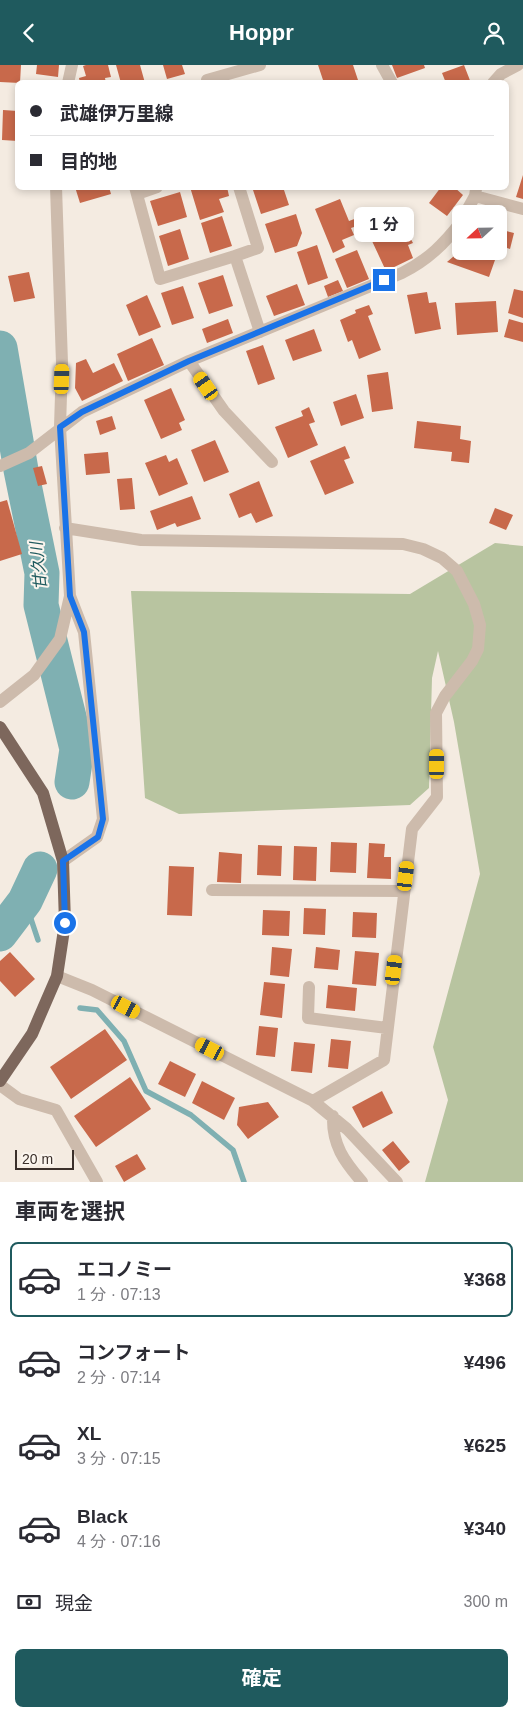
<!DOCTYPE html>
<html lang="ja">
<meta charset="utf-8">
<style>
body{margin:0;font-family:Helvetica,"Noto Sans JP",sans-serif;background:#f7f7f7;color:#2b2b33;height:100vh;display:flex;flex-direction:column;font-size:19px;white-space:nowrap}
*{box-sizing:border-box;margin:0}
p{font-size:16px;color:#7c7c81}
.icon{flex:none;width:28px;height:28px;fill:none;stroke:currentColor;stroke-width:2;stroke-linecap:round;stroke-linejoin:round}
.map{position:relative;height:1117px;overflow:hidden}
.side{display:flex;flex-direction:column;background:#fff;flex:1}
.side>*{flex:none}
.top-card{position:absolute;left:15px;top:15px;width:494px;height:110px;border-radius:8px;box-shadow:0 2px 8px #0003;display:grid;align-content:center;height:110px;padding:0 15px;background:#fff}
.needle{width:32px;rotate:248deg}
.fabs{position:absolute;left:452px;top:140px;display:grid;gap:10px}
.fabs a{display:grid;place-items:center;width:55px;height:55px;border-radius:8px;background:#fff;box-shadow:0 2px 8px #0003;font-size:25px}
.scale{position:absolute;left:15px;bottom:12px;width:59px;box-sizing:border-box;padding-left:5px;border:2px solid #3b302b;border-top:0;font-size:14px;line-height:18px;white-space:nowrap;color:#3b302b;-webkit-text-stroke:4px #fbf5ee;paint-order:stroke}
.end{position:absolute;width:22px;height:22px;margin:-11px;border:6px solid #1a73e8;background:#fff;box-shadow:0 0 0 2px #fff}
.from{border-radius:50%}
.bubble{position:absolute;height:35px;border-radius:8px;background:#fff;box-shadow:0 2px 8px #0003;font-size:16px;font-weight:700;line-height:35px;text-align:center}
.car{position:absolute;width:15px;height:30px;margin:-15px -8px;border-radius:6px;box-shadow:0 0 4px 1px #0007;background:linear-gradient(#f5c518 24%,#345 0 40%,#f5c518 0 76%,#345 0 86%,#f5c518 0)}
.top-card b{display:flex;align-items:center;gap:18px;height:48px;font-size:19px}
.top-card b+b{border-top:1px solid #e1e1e2}
.top-card i{width:12px;height:12px;background:#2b2b33}
ul{padding:0;list-style:none}
li{display:flex;align-items:center;gap:15px;height:75px;margin:0 10px 8px;padding:0 5px;border:2px solid transparent;border-radius:8px}
li div{flex:1}
li b{display:block;font-size:19px}
li em{font-style:normal;font-weight:700}
li.current{border-color:#1f5a5e}
li>.icon{width:45px;height:45px;stroke-width:1.5}
h2{padding:0 15px;font-size:22px;line-height:60px}
.pay{display:flex;align-items:center;gap:12px;height:55px;padding:0 15px;font-size:19px}
.pay p{margin-inline-start:auto}
.primary-button{display:flex;gap:10px;margin-top:auto;padding:10px 15px}
.primary-button a{flex:1;height:58px;border-radius:8px;background:#1f5a5e;color:#fff;font-size:20px;font-weight:700;line-height:58px;text-align:center}
header{display:flex;justify-content:space-between;align-items:center;height:65px;padding:0 15px;background:#1f5a5e;color:#fff;font-size:22px;font-weight:700}
.map>svg:first-child{display:block}
.green{fill:#b8c4a0}
.lines{fill:none;stroke-linecap:round;stroke-linejoin:round}
.stream{stroke:#7fb0b2;stroke-width:5.5}
.river{stroke:#7fb0b2;stroke-width:35}
.building{fill:#c8694b}
.street{stroke:#cdbbac;stroke-width:12}
.primary{stroke:#7d675c;stroke-width:12}
.route{stroke:#1a73e8;stroke-width:6}
.labels{text-anchor:middle;stroke-width:4;stroke-linejoin:round;paint-order:stroke}
.water-label{font-size:16px;font-style:italic;fill:#1f5a5e;stroke:#fbf5ee}
</style>
<header><svg class="icon" aria-label="back" viewBox="0 0 24 24"><path d="M15 5l-7 7 7 7"/></svg>Hoppr<svg class="icon" aria-label="person" viewBox="0 0 24 24"><circle cx="12" cy="8" r="4"/><path d="M4 21q1-7 8-7t8 7"/></svg></header>
<div class="map">
<svg width="523" height="1117" viewBox="0 0 523 1117">
<rect width="100%" height="100%" fill="#f4ebe1"/>
<!-- green -->
<path class="green" d="M495 478 523 481V1117H425L448 1035 433 982 480 809 454 657 438 586 432 613 429 723 410 740 179 749 145 733 131 526 410 529Z"/>
<g class="lines">
<!-- stream -->
<path class="stream" d="M25 836 38 875
M80 943 97 945 124 976 146 1026 191 1050 233 1085 244 1117"/>
<!-- river -->
<path class="river" d="M0 283 21 405 42 508 41 540 77 684 72 717
M0 869 25 836 40 804"/>
</g>
<!-- building -->
<path class="building" d="M0 0H21L20 18 0 17Z
M37 0H59L58 12 36 9Z
M86 0H108L111 12 105 13 106 18H80L79 13 86 11 83 1Z
M116 0H140L145 18H121Z
M163 0H182L185 9 167 14Z
M318 0H353L359 18H324Z
M392 0H424L425 3 397 13Z
M464 0 471 18H446L442 8Z
M3 45 18 46V76L2 75Z
M523 110V134L516 132Z
M75 122H109L111 129 80 138Z
M190 122H227L229 131 219 134 224 147 200 155Z
M261 122H283L289 140 261 149 253 125Z
M441 122H454L463 130 447 151 429 138Z
M180 127 187 152 158 161 150 136Z
M340 134 349 156 357 153 360 160 351 163 354 170 342 175 345 182 333 188 315 144Z
M393 148 404 172 408 169 413 178 408 180 413 193 386 206 365 161Z
M296 149 302 168 297 181 275 188 265 159Z
M222 151 232 181 210 188 201 158Z
M180 164 189 194 168 201 159 171Z
M499 164 514 168 510 184 501 181 499 189 492 187 499 186Z
M317 180 328 213 308 220 297 187Z
M357 185 369 214 347 223 335 194Z
M461 185 495 195 489 212 447 197Z
M29 207 35 233 14 237 8 211Z
M223 210 233 241 209 249 198 218Z
M338 215 343 226 328 232 324 221Z
M297 219 305 240 274 251 266 231Z
M183 221 194 253 172 260 161 228Z
M514 224 523 226V253L508 248Z
M427 227 429 238 436 237 441 264 415 269 407 230Z
M147 230 161 262 139 271 126 240Z
M496 236 498 267 457 270 455 238Z
M369 240 373 249 368 251 381 285 359 294 352 275 348 277 340 255 356 248 355 245Z
M228 254 233 268 207 278 202 264Z
M509 254 523 258V277L504 272Z
M314 264 322 286 293 296 285 275Z
M152 273 164 300 128 316 117 289Z
M263 280 275 314 258 320 246 286Z
M86 294 93 308 114 298 123 316 82 336 75 323 76 298Z
M388 307 393 344 372 347 367 310Z
M171 323 185 355 179 358 182 365 161 374 144 335Z
M356 329 364 353 341 361 333 337Z
M309 342 315 357 309 359 318 380 288 393 275 362 303 351 301 346Z
M112 351 116 364 100 370 96 356Z
M417 356 461 361 460 374 471 376 469 398 451 396 452 387 414 383Z
M215 375 229 407 204 417 191 385Z
M345 381 350 393 344 395 354 418 325 430 310 396Z
M108 387 110 408 86 410 84 389Z
M166 390 169 397 177 393 188 419 159 431 145 398Z
M42 401 47 419 38 421 33 403Z
M132 413 135 444 120 445 117 414Z
M259 416 273 451 256 458 251 448 239 453 229 429Z
M192 431 201 454 177 462 175 458 157 465 150 446Z
M7 435 22 489 0 496V437Z
M495 443 513 450 506 465 489 458Z
M331 777 357 778 356 808 330 807Z
M369 778 385 779 384 792H391V814L367 813Z
M258 780 282 781 281 811 257 810Z
M294 781 317 782 316 816 293 815Z
M219 787 242 789 241 818 217 817Z
M169 801 194 802 192 851 167 850Z
M304 843 326 844 325 870 303 869Z
M263 845 290 846 289 871 262 870Z
M353 847 377 848 376 873 352 872Z
M272 882 292 884 289 912 270 910Z
M316 882 340 885 338 905 314 903Z
M355 886 379 888 376 921 352 919Z
M10 887 35 914 15 932 0 916V896Z
M264 917 285 919 282 953 260 950Z
M328 920 357 923 355 946 326 943Z
M259 961 278 963 275 992 256 990Z
M105 964 127 995 71 1034 50 1002Z
M331 974 351 976 348 1004 328 1002Z
M294 977 315 979 312 1008 291 1006Z
M170 996 196 1009 185 1032 158 1019Z
M130 1012 151 1044 96 1082 74 1051Z
M202 1016 235 1033 224 1055 192 1038Z
M382 1026 393 1048 363 1063 352 1042Z
M268 1037 279 1052 248 1074 237 1060 239 1042Z
M393 1076 410 1097 399 1106 382 1085Z
M137 1089 146 1104 124 1117 115 1101Z"/>
<g class="lines">
<!-- street -->
<path class="street" d="M382 0 392 18
M207 15 260 0
M68 18 72 0
M493 18 501 9 518 0
M135 122 160 214 235 191 260 267
M137 129 157 122
M475 131 523 144
M465 149 475 131 476 124
M235 191 258 183 239 122
M189 296 224 346 272 397
M0 401 29 388 82 347 189 296 402 208C428 195 444 179 461 157
M65 463 141 475 403 479 423 484 442 493 457 506 474 539 480 560 478 584 472 596 445 631 436 648 437 732 412 764 384 995 313 1036
M0 637 34 610 60 574 70 531 60 362 62 298 56 122
M63 796 97 772 103 754 84 567 70 531
M212 825 404 826
M57 911 92 925 313 1036 347 1064 397 1117
M309 922 308 953 387 963
M0 1020 19 1034 56 1045 97 1117
M333 1051C332 1080 344 1096 362 1117"/>
<!-- primary -->
<path class="primary" d="M0 662 43 728 63 796 65 858 57 911 32 969 0 1016"/>
</g>
<g class="lines">
<!-- route -->
<path class="route" d="M65 858 63 796 98 772 103 754 84 567 70 531 60 362 82 347 189 296 384 215"/>
</g>
<g class="labels">
<!-- water labels -->
<g class="water-label">
<text transform="translate(38 501) rotate(-96)" y="6">甘久川</text>
</g>
</g>
</svg>
<div class="fabs">
<a><svg class="needle" viewBox="-14 -14 28 28"><path d="M0-13l5 13h-10z" fill="#e53935"/><path d="M0 13l5-13h-10z" fill="#7c7c81"/></svg></a>
</div>
<div class="scale">20 m</div>
<i class="end from" style="left:65px;top:858px"></i>
<i class="end" style="left:384px;top:215px"></i>
<div class="bubble" style="left:354px;top:142px;width:60px">1 分</div>
<i class="car" style="left:62px;top:314px;rotate:2deg"></i>
<i class="car" style="left:206px;top:321px;rotate:325deg"></i>
<i class="car" style="left:437px;top:699px;rotate:0deg"></i>
<i class="car" style="left:406px;top:811px;rotate:7deg"></i>
<i class="car" style="left:394px;top:905px;rotate:7deg"></i>
<i class="car" style="left:126px;top:942px;rotate:117deg"></i>
<i class="car" style="left:210px;top:984px;rotate:297deg"></i>
<div class="top-card">
<b><i class="from"></i>武雄伊万里線</b>
<b><i></i>目的地</b>
</div>
</div>
<section class="side">
<h2>車両を選択</h2>
<ul>
<li class="current"><svg class="icon" aria-label="car" viewBox="0 0 24 24"><path d="M5 17H2v-5l4-1 3-4h7l3 4 3 1v5h-3M9 17h6M6 11h13"/><circle cx="7" cy="17" r="2"/><circle cx="17" cy="17" r="2"/></svg><div><b>エコノミー</b><p>1 分 · 07:13</p></div><em>¥368</em></li>
<li><svg class="icon" aria-label="car" viewBox="0 0 24 24"><path d="M5 17H2v-5l4-1 3-4h7l3 4 3 1v5h-3M9 17h6M6 11h13"/><circle cx="7" cy="17" r="2"/><circle cx="17" cy="17" r="2"/></svg><div><b>コンフォート</b><p>2 分 · 07:14</p></div><em>¥496</em></li>
<li><svg class="icon" aria-label="car" viewBox="0 0 24 24"><path d="M5 17H2v-5l4-1 3-4h7l3 4 3 1v5h-3M9 17h6M6 11h13"/><circle cx="7" cy="17" r="2"/><circle cx="17" cy="17" r="2"/></svg><div><b>XL</b><p>3 分 · 07:15</p></div><em>¥625</em></li>
<li><svg class="icon" aria-label="car" viewBox="0 0 24 24"><path d="M5 17H2v-5l4-1 3-4h7l3 4 3 1v5h-3M9 17h6M6 11h13"/><circle cx="7" cy="17" r="2"/><circle cx="17" cy="17" r="2"/></svg><div><b>Black</b><p>4 分 · 07:16</p></div><em>¥340</em></li>
</ul>
<div class="pay"><svg class="icon" aria-label="cash" viewBox="0 0 24 24"><path d="M3 7h18v10H3z"/><circle cx="12" cy="12" r="2"/></svg>現金<p>300 m</p></div>
<div class="primary-button"><a>確定</a></div>
</section>
